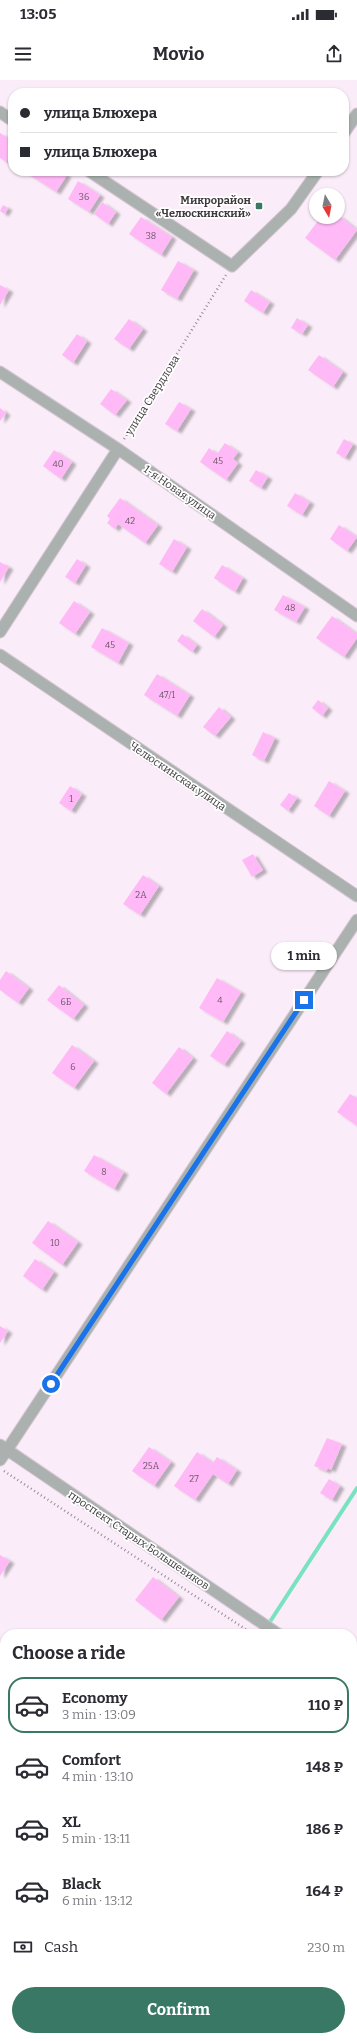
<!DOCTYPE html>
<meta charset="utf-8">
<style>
body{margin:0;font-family:Bitter,serif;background:#f2f2f3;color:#2b2b33;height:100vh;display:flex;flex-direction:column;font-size:15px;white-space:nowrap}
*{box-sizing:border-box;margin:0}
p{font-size:13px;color:#7c7c81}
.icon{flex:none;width:22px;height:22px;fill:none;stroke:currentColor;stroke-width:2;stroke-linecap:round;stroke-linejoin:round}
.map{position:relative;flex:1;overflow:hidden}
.side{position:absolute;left:0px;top:1549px;width:357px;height:412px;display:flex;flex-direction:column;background:#fff;border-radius:16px 16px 0 0;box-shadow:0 1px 3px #0004}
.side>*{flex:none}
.banner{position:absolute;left:8px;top:8px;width:341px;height:88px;border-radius:16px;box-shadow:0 1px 3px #0004;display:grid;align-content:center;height:88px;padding:0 12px;background:#fff}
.needle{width:26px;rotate:170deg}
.buttons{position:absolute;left:309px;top:108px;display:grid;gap:8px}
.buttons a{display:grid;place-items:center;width:36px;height:36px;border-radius:50%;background:#fff;box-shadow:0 1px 3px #0004;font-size:20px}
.end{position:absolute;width:18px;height:18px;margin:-9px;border:5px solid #1a73e8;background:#fff;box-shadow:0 0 0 2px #fff}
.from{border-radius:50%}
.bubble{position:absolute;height:28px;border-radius:14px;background:#fff;box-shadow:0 1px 3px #0004;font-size:13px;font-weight:700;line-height:28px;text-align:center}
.banner b{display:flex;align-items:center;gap:14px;height:38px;font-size:15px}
.banner b+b{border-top:1px solid #e1e1e2}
.banner i{width:10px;height:10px;background:#2b2b33}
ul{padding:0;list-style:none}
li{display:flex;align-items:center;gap:12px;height:56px;margin:0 8px 6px;padding:0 4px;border:2px solid transparent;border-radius:16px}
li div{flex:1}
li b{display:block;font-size:15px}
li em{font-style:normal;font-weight:700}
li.current{border-color:#397864}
li>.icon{width:36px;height:36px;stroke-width:1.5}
h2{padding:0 12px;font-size:18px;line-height:48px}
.pay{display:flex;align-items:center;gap:10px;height:44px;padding:0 12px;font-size:15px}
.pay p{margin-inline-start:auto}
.primary-button{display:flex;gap:8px;margin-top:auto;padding:8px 12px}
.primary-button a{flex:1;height:46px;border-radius:24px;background:#397864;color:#fff;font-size:16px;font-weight:700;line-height:46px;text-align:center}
.status{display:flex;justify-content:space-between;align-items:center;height:28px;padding:0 20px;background:#fff;direction:ltr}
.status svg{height:11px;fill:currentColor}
header{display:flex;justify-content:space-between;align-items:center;height:52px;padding:0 12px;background:#fff;font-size:18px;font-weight:700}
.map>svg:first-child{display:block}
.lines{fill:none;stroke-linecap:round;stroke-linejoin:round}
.stream{stroke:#78e2c1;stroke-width:4}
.building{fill:#ffb9f6;filter:url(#shadow)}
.minor-casing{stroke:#d4c8d3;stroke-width:13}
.tertiary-casing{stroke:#d4c8d3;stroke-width:13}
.path{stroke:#988e96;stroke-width:2.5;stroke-dasharray:1 3;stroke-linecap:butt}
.minor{stroke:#aab1af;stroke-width:11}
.tertiary{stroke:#aab1af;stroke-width:11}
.route{stroke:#1a73e8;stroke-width:5}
.poi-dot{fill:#397864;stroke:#fff;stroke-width:1.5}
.labels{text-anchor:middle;stroke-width:3.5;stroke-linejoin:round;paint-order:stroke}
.number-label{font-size:9px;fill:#6e596b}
.poi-label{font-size:11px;font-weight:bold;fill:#3e393d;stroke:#fff;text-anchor:end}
.street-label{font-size:11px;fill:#3e393d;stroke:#fff}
</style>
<div class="status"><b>13:05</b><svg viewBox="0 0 49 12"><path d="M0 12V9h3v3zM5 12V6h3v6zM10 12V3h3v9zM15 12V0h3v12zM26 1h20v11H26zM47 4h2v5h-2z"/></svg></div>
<header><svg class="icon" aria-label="menu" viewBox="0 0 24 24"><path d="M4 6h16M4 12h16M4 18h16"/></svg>Movio<svg class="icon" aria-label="share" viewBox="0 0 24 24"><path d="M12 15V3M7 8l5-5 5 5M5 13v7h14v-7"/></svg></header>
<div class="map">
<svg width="357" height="1961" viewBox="0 0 357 1961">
<defs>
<filter id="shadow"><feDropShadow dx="4.5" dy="2.5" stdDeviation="1" flood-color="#0004"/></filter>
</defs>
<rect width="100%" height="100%" fill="#faecf8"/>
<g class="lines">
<!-- stream -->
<path class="stream" d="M262 1554 357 1408
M0 1824 5 1821"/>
</g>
<!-- building -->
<path class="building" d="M0 53 13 61V72L6 82 0 78Z
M26 91H60L67 95 56 112 25 92Z
M78 101 100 115 89 132 68 119Z
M102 122 116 132 108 144 94 134Z
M3 125 8 128 4 134 0 131Z
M338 135 357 150 335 180 305 158 321 137H338Z
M141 137 172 157 161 175 129 154Z
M178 181 194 190 177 219 161 210Z
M0 205 9 210 0 225Z
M251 210 270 222 263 233 244 221Z
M297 238 308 245 302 254 291 248Z
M129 239 143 249 129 269 114 259Z
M77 254 87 261 73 283 62 275Z
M319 275 343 292 333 307 308 290Z
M111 309 127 320 115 335 100 324Z
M179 322 191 329 177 351 165 344Z
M0 328 6 333 0 341Z
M344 359 353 364 345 378 336 373Z
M225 363 238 372 233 379 238 383 226 400 200 382 209 368 217 374Z
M54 370 72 382 61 399 43 386Z
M256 390 268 397 261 408 249 401Z
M295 413 310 422 302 435 287 426Z
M120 418 158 445 145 463 118 444 115 449 107 443 110 439 107 436Z
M339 445 357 457 347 471 330 459Z
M174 459 187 467 172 492 159 484Z
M77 479 86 485 75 503 65 497Z
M0 482 9 487 0 502Z
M222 485 243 498 235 512 214 498Z
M283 515 305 527 296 542 274 530Z
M74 521 90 532 75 554 59 543Z
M202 529 223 545 214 557 193 541Z
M332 536 357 554V558L344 577 316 558Z
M102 548 129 563 118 583 91 567Z
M182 554 197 565 192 572 177 561Z
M157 594 190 615 177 636 144 615Z
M318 620 328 628 322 636 312 628Z
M219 627 231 637 215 656 203 647Z
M263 652 275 658 264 681 252 675Z
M329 701 345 711 329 736 314 726Z
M70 706 82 714 71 731 59 723Z
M289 713 297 718 288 731 280 725Z
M253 774 263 790 252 797 242 780Z
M143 795 159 806 140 835 123 824Z
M6 891 29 908 18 923 0 910V900Z
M217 898 241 912 223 942 199 928Z
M59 905 84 925 73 939 47 920Z
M227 951 241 961 224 985 210 976Z
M72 965 94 981 74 1008 52 993Z
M179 967 193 978 166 1014 152 1003Z
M350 1014 357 1018V1046L337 1032Z
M94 1075 124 1092 114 1109 84 1091Z
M48 1141 78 1162 62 1185 32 1163Z
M35 1179 54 1192 42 1210 23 1196Z
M0 1246 8 1251 0 1263Z
M327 1358 342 1364 331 1390 328 1388 326 1391 314 1386Z
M149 1367 171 1382 154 1406 132 1391Z
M197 1372 213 1383 217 1377 237 1390 228 1404 213 1394 195 1420 174 1406Z
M329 1399 340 1406 332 1420 320 1413Z
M0 1475 10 1481 0 1496Z
M153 1497 179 1517 161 1540 135 1520Z
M261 1956H279L276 1961H270Z"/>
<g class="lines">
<defs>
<path id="minor" d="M0 32 13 41
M344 53 357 34
M89 91 232 186 291 129 318 91
M0 292 118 369 357 536
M0 552 118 369
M0 575 357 816
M0 1365 278 1554
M0 1380 7 1370
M352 1597 357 1589
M352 1604 357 1607
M95 1961 98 1956"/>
<path id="tertiary" d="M7 1370 357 840"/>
</defs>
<!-- minor casing -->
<use href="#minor" class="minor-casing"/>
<!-- tertiary casing -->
<use href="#tertiary" class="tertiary-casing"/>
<!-- path -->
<path class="path" d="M124 359 226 195
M4 1391 253 1554
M352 1623 357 1627"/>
<!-- minor -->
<use href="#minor" class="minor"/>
<!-- tertiary -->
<use href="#tertiary" class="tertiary"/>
</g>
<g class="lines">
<!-- route -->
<path class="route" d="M51 1304 304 920"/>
</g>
<!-- markers -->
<rect class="poi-dot" x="255" y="122" width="8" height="8" rx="2"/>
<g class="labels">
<!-- number labels -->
<g class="number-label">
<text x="84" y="120">36</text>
<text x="151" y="159">38</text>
<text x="218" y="384">45</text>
<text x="58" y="387">40</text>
<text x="130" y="444">42</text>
<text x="290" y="531">48</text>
<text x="110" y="568">45</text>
<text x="167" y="618">47/1</text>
<text x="71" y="722">1</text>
<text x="141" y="818">2А</text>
<text x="220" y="923">4</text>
<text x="66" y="925">6Б</text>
<text x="73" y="990">6</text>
<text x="104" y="1095">8</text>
<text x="55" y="1166">10</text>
<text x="151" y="1389">25А</text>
<text x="194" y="1402">27</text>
</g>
<!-- poi labels -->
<g class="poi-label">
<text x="251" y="124">Микрорайон<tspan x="251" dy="13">«Челюскинский»</tspan></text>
</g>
<!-- street labels -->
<g class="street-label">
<text transform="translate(152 315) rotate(-58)" y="4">улица Свердлова</text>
<text transform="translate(180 412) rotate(35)" y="4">1-я Новая улица</text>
<text transform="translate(178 696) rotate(34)" y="4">Челюскинская улица</text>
<text transform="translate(139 1460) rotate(34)" y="4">проспект Старых Большевиков</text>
</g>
</g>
</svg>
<div class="buttons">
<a><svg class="needle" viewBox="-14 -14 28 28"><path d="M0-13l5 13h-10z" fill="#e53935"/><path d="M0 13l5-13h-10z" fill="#7c7c81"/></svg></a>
</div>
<i class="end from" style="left:51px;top:1304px"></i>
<i class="end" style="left:304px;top:920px"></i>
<div class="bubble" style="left:271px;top:862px;width:66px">1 min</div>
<div class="banner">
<b><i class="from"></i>улица Блюхера</b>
<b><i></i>улица Блюхера</b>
</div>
<section class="side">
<h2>Choose a ride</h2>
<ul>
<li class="current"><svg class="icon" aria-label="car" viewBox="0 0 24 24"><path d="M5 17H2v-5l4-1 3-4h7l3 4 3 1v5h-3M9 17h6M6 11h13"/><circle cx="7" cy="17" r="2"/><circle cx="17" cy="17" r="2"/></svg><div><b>Economy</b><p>3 min · 13:09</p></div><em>110 ₽</em></li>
<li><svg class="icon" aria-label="car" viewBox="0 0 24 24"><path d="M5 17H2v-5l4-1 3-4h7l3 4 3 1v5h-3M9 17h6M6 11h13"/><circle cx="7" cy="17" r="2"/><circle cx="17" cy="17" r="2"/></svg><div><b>Comfort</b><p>4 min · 13:10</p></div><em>148 ₽</em></li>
<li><svg class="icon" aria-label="car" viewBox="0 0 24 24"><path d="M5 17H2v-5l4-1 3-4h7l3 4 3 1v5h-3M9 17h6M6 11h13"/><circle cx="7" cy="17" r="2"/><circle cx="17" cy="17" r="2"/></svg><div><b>XL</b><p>5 min · 13:11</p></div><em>186 ₽</em></li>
<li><svg class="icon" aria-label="car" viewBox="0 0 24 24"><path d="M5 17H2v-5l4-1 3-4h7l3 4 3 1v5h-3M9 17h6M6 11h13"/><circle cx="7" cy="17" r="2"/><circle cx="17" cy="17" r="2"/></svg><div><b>Black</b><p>6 min · 13:12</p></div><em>164 ₽</em></li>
</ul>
<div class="pay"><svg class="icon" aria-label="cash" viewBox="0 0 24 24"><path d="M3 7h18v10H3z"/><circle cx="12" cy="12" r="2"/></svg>Cash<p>230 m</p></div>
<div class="primary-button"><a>Confirm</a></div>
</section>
</div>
